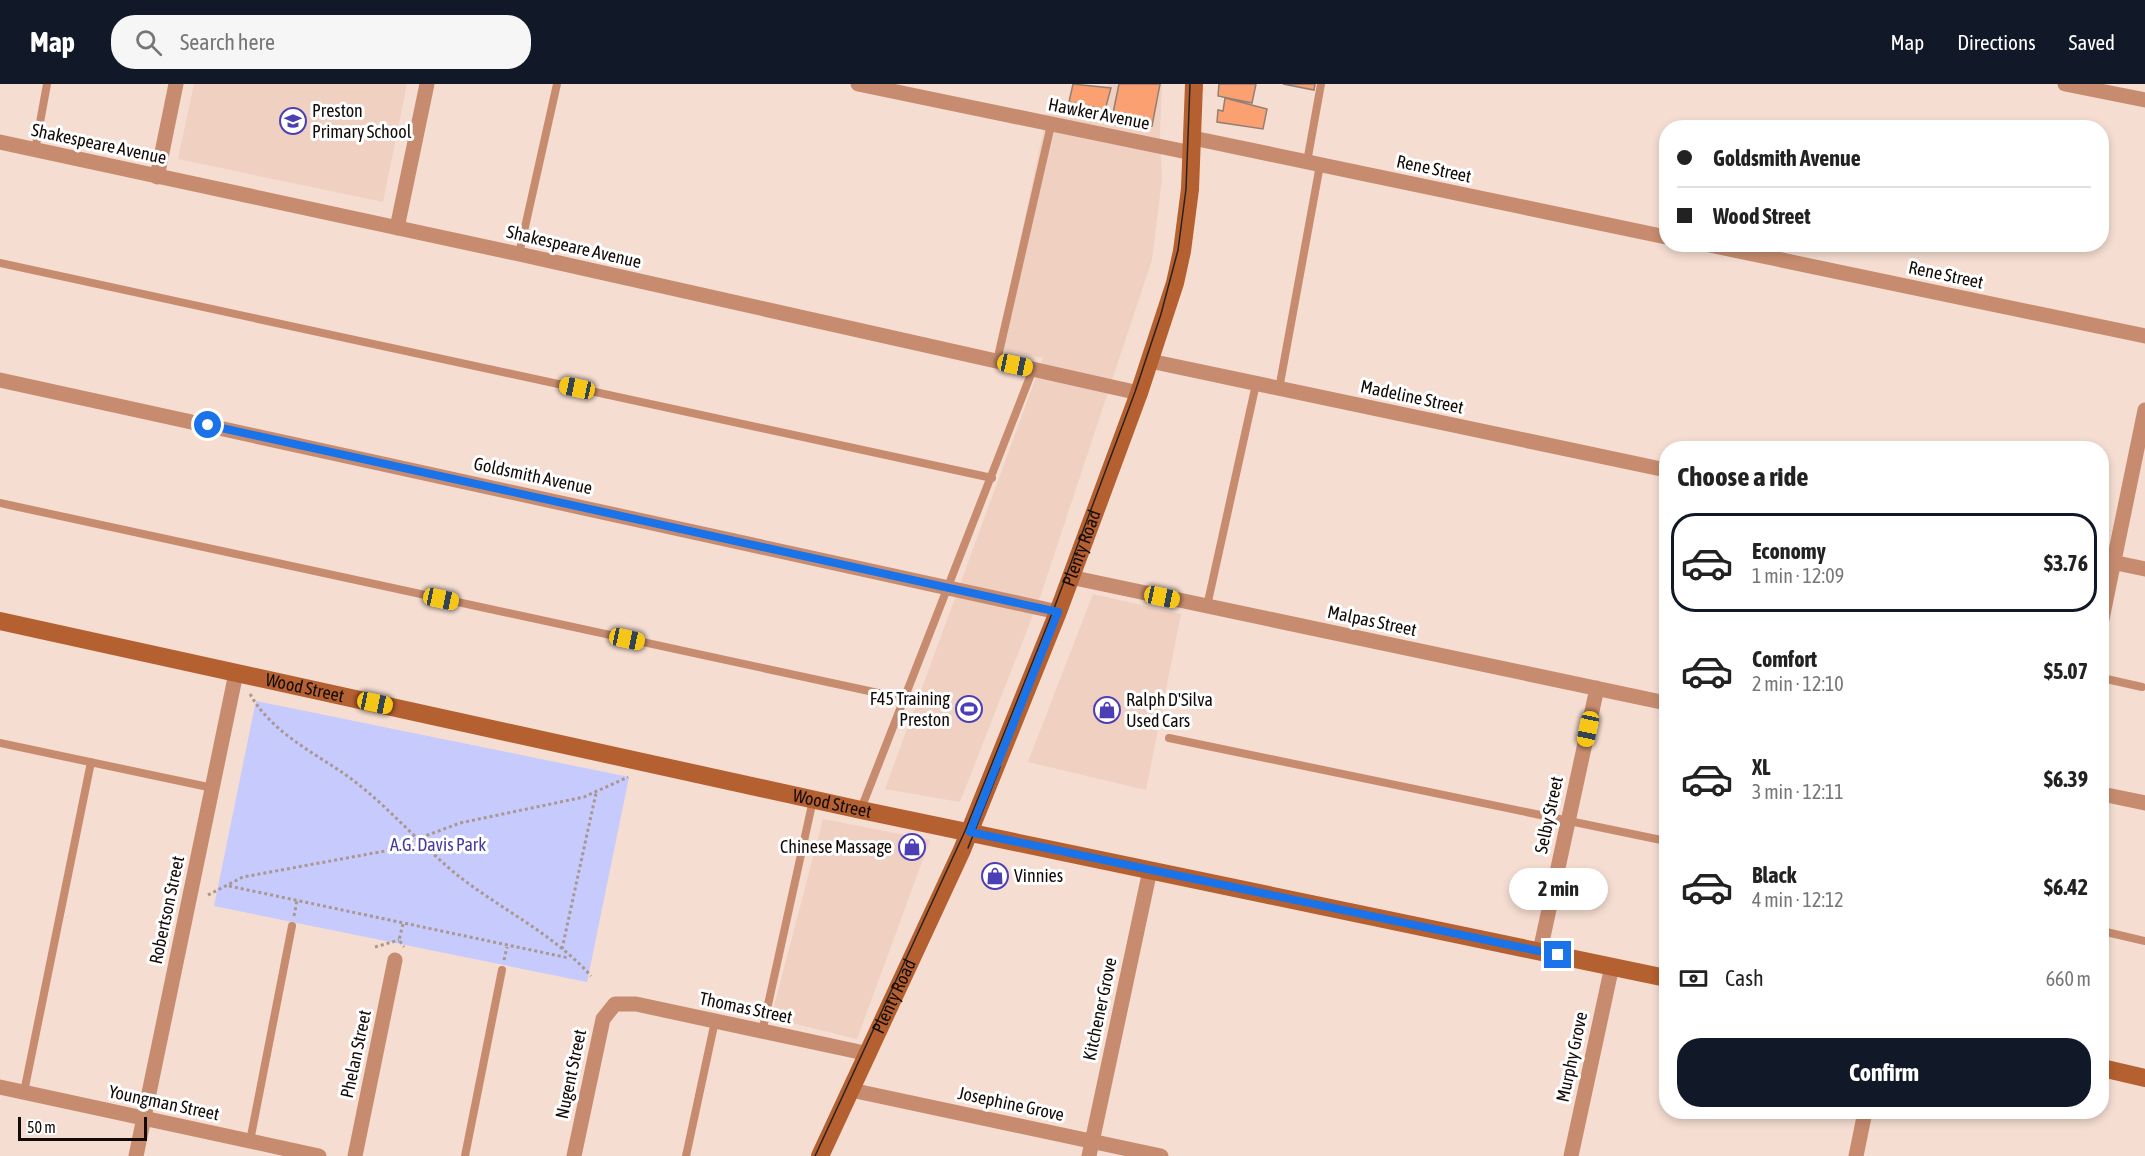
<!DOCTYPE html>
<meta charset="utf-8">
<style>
body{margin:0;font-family:"Asap Condensed",sans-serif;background:#f6f6f6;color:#222;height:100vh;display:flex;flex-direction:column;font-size:22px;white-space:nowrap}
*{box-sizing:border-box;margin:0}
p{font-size:20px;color:#767676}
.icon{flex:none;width:33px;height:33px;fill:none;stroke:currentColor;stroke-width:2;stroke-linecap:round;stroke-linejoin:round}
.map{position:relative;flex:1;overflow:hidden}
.details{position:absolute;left:1659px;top:357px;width:450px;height:678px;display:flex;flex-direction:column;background:#fff;border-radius:24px;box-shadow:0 3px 9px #0003}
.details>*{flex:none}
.top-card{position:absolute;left:1659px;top:36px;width:450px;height:132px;border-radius:24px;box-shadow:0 3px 9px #0003;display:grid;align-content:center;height:132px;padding:0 18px;background:#fff}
.scale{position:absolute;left:18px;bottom:15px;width:129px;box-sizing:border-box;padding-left:6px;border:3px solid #130b08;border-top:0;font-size:16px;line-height:21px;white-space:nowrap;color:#130b08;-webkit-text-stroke:4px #fff;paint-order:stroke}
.end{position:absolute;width:27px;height:27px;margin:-14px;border:8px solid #1a73e8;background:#fff;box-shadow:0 0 0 3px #fff}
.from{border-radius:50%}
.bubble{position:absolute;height:42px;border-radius:21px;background:#fff;box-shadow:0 3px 9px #0003;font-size:20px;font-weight:700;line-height:42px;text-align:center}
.car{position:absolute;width:18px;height:36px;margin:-18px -9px;border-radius:8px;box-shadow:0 0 4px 2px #0007;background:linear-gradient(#f5c518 24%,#345 0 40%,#f5c518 0 76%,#345 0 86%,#f5c518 0)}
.top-card b{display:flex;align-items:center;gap:21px;height:57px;font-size:22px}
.top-card b+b{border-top:2px solid #e0e0e0}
.top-card i{width:15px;height:15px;background:#222}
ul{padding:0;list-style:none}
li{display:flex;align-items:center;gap:18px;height:99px;margin:0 12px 9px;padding:0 6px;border:3px solid transparent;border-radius:24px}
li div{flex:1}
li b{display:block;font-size:22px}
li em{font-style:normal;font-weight:700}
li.active{border-color:#111827}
li>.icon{width:54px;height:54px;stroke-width:1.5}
h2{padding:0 18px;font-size:27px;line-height:72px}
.pay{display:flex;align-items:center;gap:15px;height:66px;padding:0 18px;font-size:22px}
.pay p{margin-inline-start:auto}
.button{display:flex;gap:12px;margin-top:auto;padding:12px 18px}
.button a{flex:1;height:69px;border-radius:24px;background:#111827;color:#fff;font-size:24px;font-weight:700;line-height:69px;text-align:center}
header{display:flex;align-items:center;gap:36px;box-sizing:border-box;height:84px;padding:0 30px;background:#111827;color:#fff}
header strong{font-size:28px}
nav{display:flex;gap:33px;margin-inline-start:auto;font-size:21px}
.search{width:420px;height:54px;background:#f6f6f6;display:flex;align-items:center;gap:15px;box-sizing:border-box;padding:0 21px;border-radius:24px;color:#767676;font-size:22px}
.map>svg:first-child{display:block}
.built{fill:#efd0c1}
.green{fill:#c6cafd}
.building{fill:#fba070;stroke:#947f74;stroke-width:1.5}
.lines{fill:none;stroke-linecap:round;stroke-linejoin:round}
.path{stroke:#aa978e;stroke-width:3;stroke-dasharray:3 3;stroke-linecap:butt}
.lane{stroke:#c78c6f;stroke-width:8}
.street{stroke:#c78c6f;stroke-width:15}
.secondary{stroke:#b56030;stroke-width:18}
.tram{stroke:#2b211d;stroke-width:1.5}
.route{stroke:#1a73e8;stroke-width:8}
.labels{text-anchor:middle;stroke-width:6;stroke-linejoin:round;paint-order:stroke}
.poi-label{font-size:18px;fill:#130b08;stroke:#fff;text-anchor:start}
.street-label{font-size:18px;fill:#130b08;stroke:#fff}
.park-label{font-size:18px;fill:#453b9f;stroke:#fff}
</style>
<header>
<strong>Map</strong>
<div class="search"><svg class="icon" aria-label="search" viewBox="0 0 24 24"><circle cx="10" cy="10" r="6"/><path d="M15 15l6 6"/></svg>Search here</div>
<nav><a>Map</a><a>Directions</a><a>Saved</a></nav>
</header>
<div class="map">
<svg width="2145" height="1072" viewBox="0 0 2145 1072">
<rect width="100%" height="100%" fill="#f5ddd1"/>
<!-- built -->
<path class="built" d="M194 0H407L383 118 178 75Z
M1108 0H1162L1160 49 1162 95 1152 176 1040 513 960 718 885 705 1043 274 997 264 1047 30 1105 39Z
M1093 510 1181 530 1146 706 1028 678Z
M823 735 930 756 857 955 771 934Z"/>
<!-- green -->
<path class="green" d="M256 617 629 693 587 898 214 822Z"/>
<!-- building -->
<path class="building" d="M1073 0 1111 4 1105 26 1069 18Z
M1119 0H1160L1152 42 1112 34Z
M1219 0H1256L1252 19 1218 12Z
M1283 0H1315L1314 6Z
M1225 14 1267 25 1263 45 1217 38 1218 26 1223 27Z"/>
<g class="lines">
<!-- path -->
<path class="path" d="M250 610C271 647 309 666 343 689 385 718 417 758 456 790 500 825 554 850 591 892
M229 802 569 874
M208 811 243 793 385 767 460 739 584 713 628 693
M294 832 297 816
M403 840 399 856 404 863
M375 863 399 856
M562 865 596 709
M504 876 507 863"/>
<!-- lane -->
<path class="lane" d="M35 66 47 0
M1307 78 1321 0
M519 170 557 0
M0 179 992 394
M997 277 1051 41
M1279 305 1320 81
M0 419 906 615
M1207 522 1256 300
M2102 594 2142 603
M1169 654 1666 757
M0 659 213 704
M861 725 1033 285
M2102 847 2145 857
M762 948 813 716
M24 1008 91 678
M250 1057 292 842
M465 1072 502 886
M686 1072 715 937"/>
<!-- street -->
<path class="street" d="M858 0 1192 69
M2065 0 2145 16
M1193 54 1666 153
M0 58 519 170 1139 309
M157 93 176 0
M397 144 427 0
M1705 160 2145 252
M1150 277 1666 386
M0 296 1058 528
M2102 476 2145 485
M1070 493 1666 619
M2102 535 2145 326
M2102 710 2145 719
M1540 867 1597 604
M0 1003 319 1072
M851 1006 1161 1072
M136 1072 236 589
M355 1072 395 876
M574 1072 603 935 615 920H636L869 970
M1089 1072 1150 786
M1571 1072 1612 882
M1856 1072 1865 1028"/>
<!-- secondary -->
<g class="secondary">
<path id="s1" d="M0 537 861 726 1666 894"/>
<path d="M2102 984 2145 994"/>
<path id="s2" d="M820 1072 962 766 1058 528 1139 309 1175 199 1182 167 1190 105 1194 0"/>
</g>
<!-- tram -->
<path class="tram" d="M968 764 1000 683
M815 1072 965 747 1053 527 1135 308 1161 230 1178 166 1186 105 1190 0"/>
</g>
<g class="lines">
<!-- route -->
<path class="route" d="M208 341 1058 528 970 748 1558 871"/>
</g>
<!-- icons -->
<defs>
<symbol id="school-ring" viewBox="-11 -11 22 22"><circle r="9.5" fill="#fff" stroke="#4c3eb5" stroke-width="1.5"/><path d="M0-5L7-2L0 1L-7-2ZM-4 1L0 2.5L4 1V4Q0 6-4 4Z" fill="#4c3eb5"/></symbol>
<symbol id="stadium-ring" viewBox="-11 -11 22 22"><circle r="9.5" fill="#fff" stroke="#4c3eb5" stroke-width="1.5"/><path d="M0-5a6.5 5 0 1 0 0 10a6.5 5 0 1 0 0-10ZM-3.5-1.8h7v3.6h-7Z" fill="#4c3eb5"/></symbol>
<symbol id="shop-ring" viewBox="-11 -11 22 22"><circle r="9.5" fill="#fff" stroke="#4c3eb5" stroke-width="1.5"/><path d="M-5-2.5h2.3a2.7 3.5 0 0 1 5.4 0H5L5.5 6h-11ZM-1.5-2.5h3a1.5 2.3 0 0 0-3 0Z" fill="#4c3eb5"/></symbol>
</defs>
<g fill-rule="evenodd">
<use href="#school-ring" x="278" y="22" width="30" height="30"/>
<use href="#stadium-ring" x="954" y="610" width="30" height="30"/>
<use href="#shop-ring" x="1092" y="611" width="30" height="30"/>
<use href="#shop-ring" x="897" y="748" width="30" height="30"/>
<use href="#shop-ring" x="980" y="777" width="30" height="30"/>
</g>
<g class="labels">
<!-- poi labels -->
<g class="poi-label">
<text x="312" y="33">Preston<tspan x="312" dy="21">Primary School</tspan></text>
<text x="950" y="621" text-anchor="end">F45 Training<tspan x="950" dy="21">Preston</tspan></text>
<text x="1126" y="622">Ralph D'Silva<tspan x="1126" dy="21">Used Cars</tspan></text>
<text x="892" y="769" text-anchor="end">Chinese Massage</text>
<text x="1014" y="798">Vinnies</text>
</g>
<!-- street labels -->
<g class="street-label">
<text transform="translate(1099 30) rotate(11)" y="6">Hawker Avenue</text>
<text transform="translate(99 60) rotate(12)" y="6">Shakespeare Avenue</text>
<text transform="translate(1434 85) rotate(12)" y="6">Rene Street</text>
<text transform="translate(574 163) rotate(13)" y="6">Shakespeare Avenue</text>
<text transform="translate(1946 191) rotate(12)" y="6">Rene Street</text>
<text transform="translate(1412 313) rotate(12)" y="6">Madeline Street</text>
<text transform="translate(533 392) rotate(12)" y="6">Goldsmith Avenue</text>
<text dy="6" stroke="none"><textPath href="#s2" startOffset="662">Plenty Road</textPath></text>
<text transform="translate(1372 537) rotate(12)" y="6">Malpas Street</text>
<text dy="6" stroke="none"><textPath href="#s1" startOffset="312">Wood Street</textPath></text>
<text dy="6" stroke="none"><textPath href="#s1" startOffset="852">Wood Street</textPath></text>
<text transform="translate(1549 731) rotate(-78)" y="6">Selby Street</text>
<text transform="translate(167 826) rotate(-78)" y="6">Robertson Street</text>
<text dy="6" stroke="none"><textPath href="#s2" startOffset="176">Plenty Road</textPath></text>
<text transform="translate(746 924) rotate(12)" y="6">Thomas Street</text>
<text transform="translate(1100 925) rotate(-78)" y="6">Kitchener Grove</text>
<text transform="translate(356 970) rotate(-78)" y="6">Phelan Street</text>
<text transform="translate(1572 973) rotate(-78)" y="6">Murphy Grove</text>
<text transform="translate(571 990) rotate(-78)" y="6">Nugent Street</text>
<text transform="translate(164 1019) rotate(12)" y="6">Youngman Street</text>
<text transform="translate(1011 1020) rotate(12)" y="6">Josephine Grove</text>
</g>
<!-- park labels -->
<g class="park-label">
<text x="438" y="767">A.G. Davis Park</text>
</g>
</g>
</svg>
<div class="scale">50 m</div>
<i class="end from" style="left:208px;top:341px"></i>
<i class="end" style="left:1558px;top:871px"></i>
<div class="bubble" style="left:1509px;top:784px;width:99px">2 min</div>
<i class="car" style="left:1015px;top:281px;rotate:102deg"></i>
<i class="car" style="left:577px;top:304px;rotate:282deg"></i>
<i class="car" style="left:1162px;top:513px;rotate:102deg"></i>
<i class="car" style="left:441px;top:515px;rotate:102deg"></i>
<i class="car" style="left:627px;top:555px;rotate:102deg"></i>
<i class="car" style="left:375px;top:619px;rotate:102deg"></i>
<i class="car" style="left:1588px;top:645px;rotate:192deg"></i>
<div class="top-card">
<b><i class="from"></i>Goldsmith Avenue</b>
<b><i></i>Wood Street</b>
</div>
<section class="details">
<h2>Choose a ride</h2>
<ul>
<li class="active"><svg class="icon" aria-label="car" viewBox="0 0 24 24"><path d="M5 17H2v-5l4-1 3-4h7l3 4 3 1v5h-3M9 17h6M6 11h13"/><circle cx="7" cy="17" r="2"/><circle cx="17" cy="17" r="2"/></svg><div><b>Economy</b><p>1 min · 12:09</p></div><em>$3.76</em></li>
<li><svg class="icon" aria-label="car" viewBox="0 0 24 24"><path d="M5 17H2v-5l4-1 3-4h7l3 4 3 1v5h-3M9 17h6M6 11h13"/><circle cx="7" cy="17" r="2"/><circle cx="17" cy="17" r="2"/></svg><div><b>Comfort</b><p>2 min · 12:10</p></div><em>$5.07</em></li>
<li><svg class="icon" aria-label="car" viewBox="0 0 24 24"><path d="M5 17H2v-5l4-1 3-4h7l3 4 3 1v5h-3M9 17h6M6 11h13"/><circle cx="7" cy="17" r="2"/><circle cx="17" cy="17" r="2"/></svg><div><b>XL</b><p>3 min · 12:11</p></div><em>$6.39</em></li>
<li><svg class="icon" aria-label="car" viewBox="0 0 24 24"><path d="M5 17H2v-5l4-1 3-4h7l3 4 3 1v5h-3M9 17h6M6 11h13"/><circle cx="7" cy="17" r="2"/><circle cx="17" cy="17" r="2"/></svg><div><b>Black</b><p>4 min · 12:12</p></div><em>$6.42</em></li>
</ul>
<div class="pay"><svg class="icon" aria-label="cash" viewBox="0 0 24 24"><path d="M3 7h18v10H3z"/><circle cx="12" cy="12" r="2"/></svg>Cash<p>660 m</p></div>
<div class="button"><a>Confirm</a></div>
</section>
</div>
